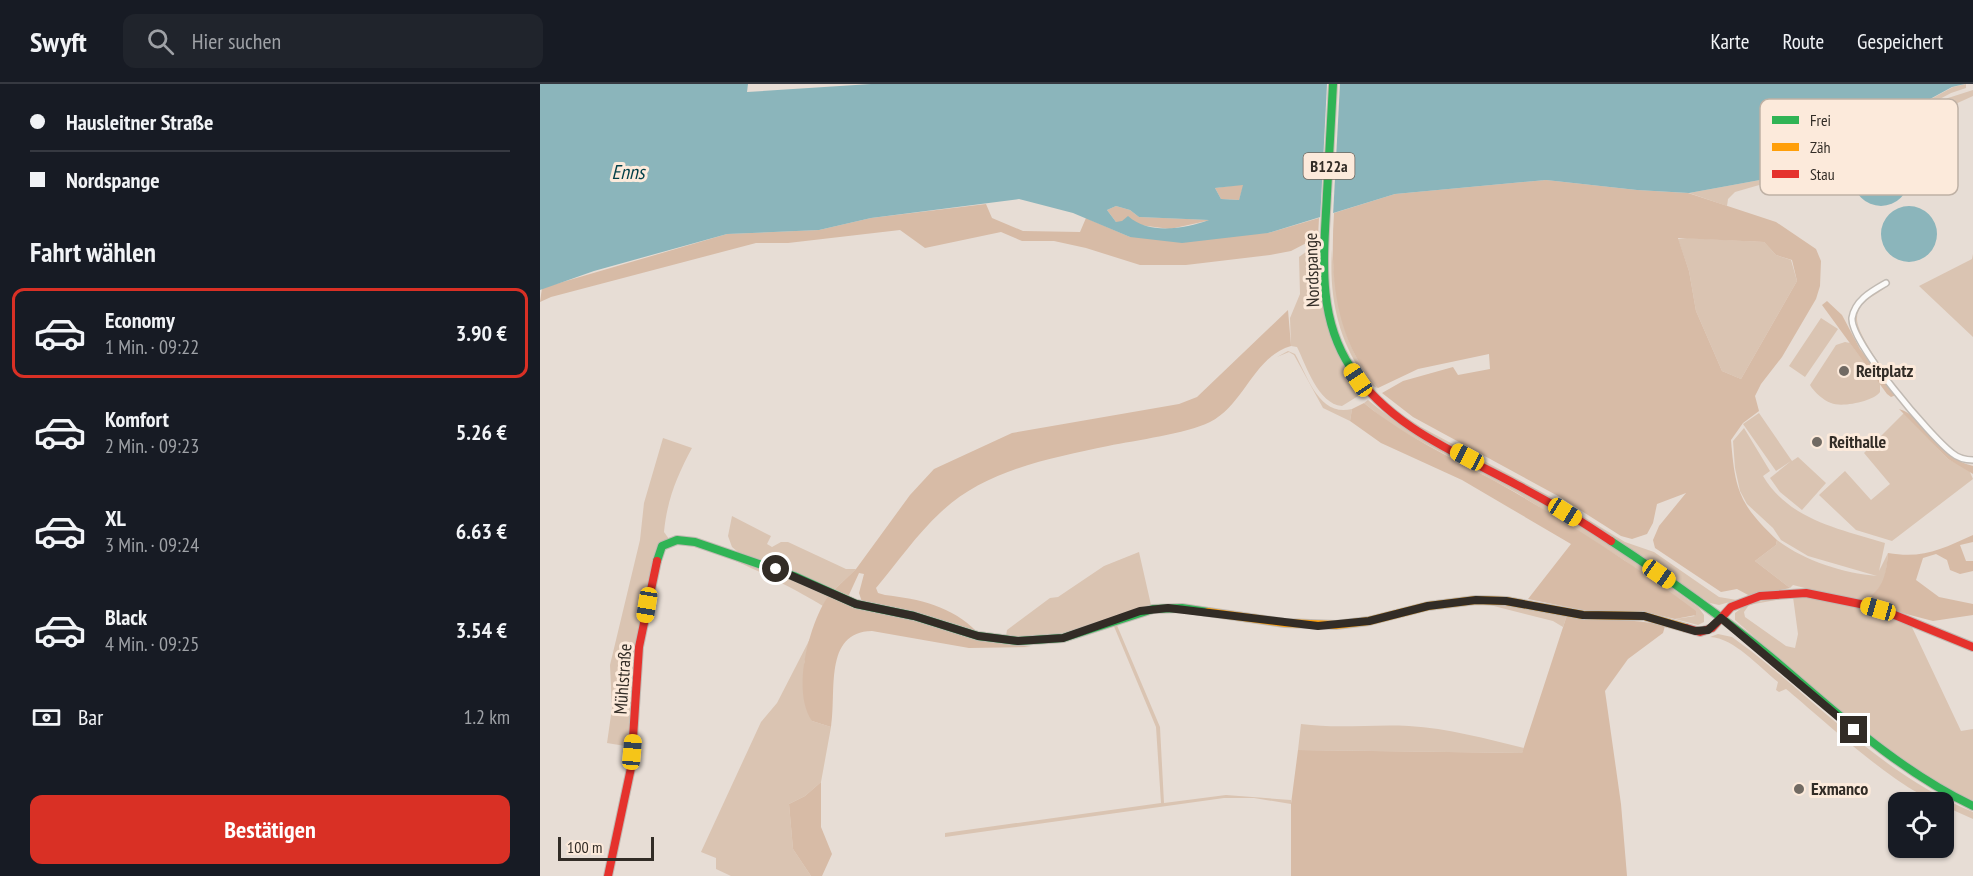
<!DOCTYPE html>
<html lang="de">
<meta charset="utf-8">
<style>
body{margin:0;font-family:"PT Sans Narrow",sans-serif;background:#20242c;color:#f1f3f6;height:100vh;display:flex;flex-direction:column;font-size:22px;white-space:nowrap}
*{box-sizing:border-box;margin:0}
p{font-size:20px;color:#9ea1a6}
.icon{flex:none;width:33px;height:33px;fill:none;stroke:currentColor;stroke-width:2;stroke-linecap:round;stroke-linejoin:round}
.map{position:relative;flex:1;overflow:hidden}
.details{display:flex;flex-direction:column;background:#171b24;width:540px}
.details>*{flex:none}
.banner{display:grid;align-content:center;height:132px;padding:0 30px;background:#171b24}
.fabs{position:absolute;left:1348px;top:708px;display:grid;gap:12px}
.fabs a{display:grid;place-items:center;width:66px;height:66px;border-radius:12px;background:#171b24;box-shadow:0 2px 4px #0004;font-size:30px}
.scale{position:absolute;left:18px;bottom:15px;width:96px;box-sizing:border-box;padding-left:6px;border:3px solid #322c26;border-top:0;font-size:16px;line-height:21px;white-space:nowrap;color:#322c26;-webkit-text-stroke:4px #fceadb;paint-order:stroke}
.end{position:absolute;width:27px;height:27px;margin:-14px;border:8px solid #322c26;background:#fff;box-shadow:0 0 0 3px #fff}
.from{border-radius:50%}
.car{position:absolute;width:18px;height:36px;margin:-18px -9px;border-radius:8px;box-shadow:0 0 4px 2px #0007;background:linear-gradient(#f5c518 24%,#345 0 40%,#f5c518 0 76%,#345 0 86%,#f5c518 0)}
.banner b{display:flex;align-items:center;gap:21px;height:57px;font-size:22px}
.banner b+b{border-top:2px solid #363941}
.banner i{width:15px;height:15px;background:#f1f3f6}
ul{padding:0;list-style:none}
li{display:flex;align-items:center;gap:18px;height:90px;margin:0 12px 9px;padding:0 18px;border:3px solid transparent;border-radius:12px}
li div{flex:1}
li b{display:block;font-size:22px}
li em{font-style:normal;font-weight:700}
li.current{border-color:#d93025}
li>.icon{width:54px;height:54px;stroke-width:1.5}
h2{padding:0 30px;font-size:27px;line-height:72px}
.pay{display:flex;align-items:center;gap:15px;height:66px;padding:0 30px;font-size:22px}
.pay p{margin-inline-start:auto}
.action{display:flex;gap:12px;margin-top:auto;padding:12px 30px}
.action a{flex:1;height:69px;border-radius:12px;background:#d93025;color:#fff;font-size:24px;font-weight:700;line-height:69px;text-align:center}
header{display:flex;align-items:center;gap:36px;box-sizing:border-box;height:84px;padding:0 30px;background:#171b24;border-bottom:2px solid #363941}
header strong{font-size:28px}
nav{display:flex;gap:33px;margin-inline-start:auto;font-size:21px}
.search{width:420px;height:54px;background:#20242c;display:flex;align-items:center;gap:15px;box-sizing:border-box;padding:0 21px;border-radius:12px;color:#9ea1a6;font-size:22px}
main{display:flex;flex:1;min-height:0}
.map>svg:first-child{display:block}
.green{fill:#dac4b2;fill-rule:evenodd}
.forest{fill:#d7bba6;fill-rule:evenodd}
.water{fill:#8bb5bb;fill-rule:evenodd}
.pier{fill:#e7ddd5}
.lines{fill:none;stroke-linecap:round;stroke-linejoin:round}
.street-casing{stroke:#c1bab3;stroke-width:8}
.fast-casing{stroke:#c1bab3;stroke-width:10}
.slow-casing{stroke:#c1bab3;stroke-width:10}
.jam-casing{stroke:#c1bab3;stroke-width:10}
.street{stroke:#fbfaf9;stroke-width:5}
.fast{stroke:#30b455;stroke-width:8}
.slow{stroke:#ff9f0a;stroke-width:8}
.jam{stroke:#e5322d;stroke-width:8}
.route{stroke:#322c26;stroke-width:8}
.poi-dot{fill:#716a63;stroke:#fceadb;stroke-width:2}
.labels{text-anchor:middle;stroke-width:6;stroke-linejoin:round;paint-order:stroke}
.shield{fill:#fceadb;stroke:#6f655c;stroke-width:1.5}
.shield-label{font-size:16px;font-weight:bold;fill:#322c26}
.street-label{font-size:18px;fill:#322c26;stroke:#fceadb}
.poi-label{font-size:18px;font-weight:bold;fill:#322c26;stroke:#fceadb;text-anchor:start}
.water-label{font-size:20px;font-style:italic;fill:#003f48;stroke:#fceadb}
.key{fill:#fceadb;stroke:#bfb1a5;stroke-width:1.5}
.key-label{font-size:16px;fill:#322c26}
</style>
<header>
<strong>Swyft</strong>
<div class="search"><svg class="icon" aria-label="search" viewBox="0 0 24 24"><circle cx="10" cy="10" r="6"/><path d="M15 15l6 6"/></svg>Hier suchen</div>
<nav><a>Karte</a><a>Route</a><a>Gespeichert</a></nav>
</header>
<main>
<section class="details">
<div class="banner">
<b><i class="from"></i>Hausleitner Straße</b>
<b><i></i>Nordspange</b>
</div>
<h2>Fahrt wählen</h2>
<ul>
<li class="current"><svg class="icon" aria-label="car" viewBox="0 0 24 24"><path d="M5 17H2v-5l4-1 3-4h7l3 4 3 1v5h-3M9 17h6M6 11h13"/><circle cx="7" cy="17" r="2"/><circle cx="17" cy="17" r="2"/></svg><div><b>Economy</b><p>1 Min. · 09:22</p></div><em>3.90 €</em></li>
<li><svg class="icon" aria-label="car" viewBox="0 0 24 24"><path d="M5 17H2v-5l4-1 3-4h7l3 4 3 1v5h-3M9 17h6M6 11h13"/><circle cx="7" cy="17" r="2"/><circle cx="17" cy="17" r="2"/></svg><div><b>Komfort</b><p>2 Min. · 09:23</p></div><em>5.26 €</em></li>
<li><svg class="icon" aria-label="car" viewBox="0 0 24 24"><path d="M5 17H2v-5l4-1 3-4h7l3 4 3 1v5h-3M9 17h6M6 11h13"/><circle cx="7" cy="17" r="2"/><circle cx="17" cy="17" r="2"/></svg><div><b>XL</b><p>3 Min. · 09:24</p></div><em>6.63 €</em></li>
<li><svg class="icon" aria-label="car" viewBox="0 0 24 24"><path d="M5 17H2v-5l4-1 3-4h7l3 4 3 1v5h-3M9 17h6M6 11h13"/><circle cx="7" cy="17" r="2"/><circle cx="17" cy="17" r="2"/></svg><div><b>Black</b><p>4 Min. · 09:25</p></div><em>3.54 €</em></li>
</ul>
<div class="pay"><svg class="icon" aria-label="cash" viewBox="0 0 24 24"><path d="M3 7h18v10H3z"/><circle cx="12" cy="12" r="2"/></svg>Bar<p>1.2 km</p></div>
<div class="action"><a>Bestätigen</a></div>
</section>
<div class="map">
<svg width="1433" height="792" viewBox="0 0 1433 792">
<rect width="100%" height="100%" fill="#e7ddd5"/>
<!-- green -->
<path class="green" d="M1426 0V4L1411 9 1299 69 1274 85 1195 108 1188 115 1187 122 1149 109 1220 96 1282 74 1413 3Z
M1433 6V12L1316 65 1280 86 1274 88 1302 70 1408 14Z
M1147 154 1224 158 1236 171 1251 176 1257 197 1201 295 1182 287 1156 227 1149 187 1138 155Z
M778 159C777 167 779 169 779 176 779 228 791 268 823 309L802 322C778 320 766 281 757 263L751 262 750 234 760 210 759 173Z
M792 165C796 217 802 264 838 304 831 303 827 295 822 289 797 252 789 210 792 165Z
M1433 170V253L1379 202 1432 175Z
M1347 202C1337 212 1318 216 1317 234 1315 258 1395 353 1416 368 1421 371 1428 372 1433 373 1426 373 1421 372 1416 368 1394 353 1313 258 1316 233 1318 217 1334 209 1347 202Z
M1281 234 1298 245 1265 293 1249 282Z
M1305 258 1310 259 1340 300V308C1334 317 1302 324 1291 319 1283 316 1274 308 1270 301L1296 261Z
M748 267 755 270C768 293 779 333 812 325L810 337 783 324 754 271 749 268 737 273Z
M828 316C875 356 933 380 986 410 1046 444 1103 483 1159 524L1164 531V538L1158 541 1135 535 1155 532 1084 476 977 409 854 343 824 319Z
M852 324 881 343 1013 414 1085 458 1114 468 1179 513 1197 516 1179 521 1170 519 1042 433 883 346Z
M1219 329 1252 377 1258 373 1286 399 1262 426 1240 408 1230 394 1251 377 1236 387 1203 340Z
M1364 329 1408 375 1429 386 1433 395 1352 457 1316 446 1279 411 1305 387 1331 416 1350 400 1324 369Z
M1204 344 1230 387 1223 392C1249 436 1300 445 1345 459L1339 487 1348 469C1346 493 1345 507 1320 518L1253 501 1250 504 1215 477 1236 461 1237 456C1265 477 1303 489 1337 492L1268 472 1241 456 1233 444 1207 420 1200 407 1195 384 1193 357Z
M123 354 152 364C137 392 127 416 124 448L129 455 112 480 91 663 67 659 72 624 70 581 100 456 104 419Z
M192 432 231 452 227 460 232 463 241 458H248L306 485H316L293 507 267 493 198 468 192 463 188 452Z
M133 458 157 460 260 498 288 512 283 522C260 507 160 455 136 459 130 460 125 464 121 469Z
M599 468 611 521C563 533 517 563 466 552L467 546 510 514 518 513 564 482Z
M1254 511 1297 516 1370 539 1421 647 1433 645V717L1380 691 1328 653 1195 536V529L1207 520ZM1253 513 1258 550 1255 564 1246 562 1205 533 1204 528 1209 521Z
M946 520 974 522 1027 531 1023 543 1013 537Z
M576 539 620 643 624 719 686 711 751 716V720L714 714H684L405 753V749L621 719 616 643 573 540Z
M274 547 264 579 272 637 291 643 281 698 265 712 249 720 253 765 271 792H191L176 785V774L161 768 221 638 237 619Z
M1178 550 1192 553 1211 567C1283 624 1347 693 1433 728V735L1404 722V718C1370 718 1277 630 1246 605L1239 608 1236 606 1238 598C1219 583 1194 554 1170 553Z
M761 640C798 645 833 640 869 642 908 644 946 655 984 664L982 669 758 666Z"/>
<!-- forest -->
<path class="forest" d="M1006 96 1097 106 1148 109 1236 138 1276 165 1281 177 1280 202 1276 215 1242 273 1221 300 1215 312 1219 327 1203 339 1191 356C1195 407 1200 421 1237 456L1236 461 1215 477 1250 504 1210 512 1197 505 1181 508 1115 464 1113 456 1119 442 1146 409 1117 420 1113 439 1107 450 1092 455 1081 452 1018 412 873 333 842 309 863 297 913 283 918 291 950 285 949 270 878 285 838 304C794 255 790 191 794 129L855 110ZM1138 154 1224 158 1236 171 1252 176 1257 197 1201 295 1182 287 1156 227 1149 187Z
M704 100 699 116 681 115 675 104Z
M446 120 452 134 483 147 540 148 546 134 590 153 728 149 779 134 778 153 751 167 730 171 646 181H600L546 164 514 157H482L461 148 385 164 360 146 248 159H216L11 213 0 218 2 204 187 150 279 146 331 134Z
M576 122 590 126 599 133 671 136 630 145 576 138 567 126Z
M1287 217 1302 231 1320 265 1356 311 1351 313 1347 310 1282 221Z
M748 226 751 262C713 273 705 320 670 338 645 350 597 356 568 362 511 374 445 386 401 428 377 450 357 479 336 504L338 509 345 511C379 515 412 522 437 548L322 518 319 509 324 490 319 489 308 513 293 507 316 485 370 411 394 385 472 349 639 320 657 313Z
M824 319C870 357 925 379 976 409 1038 445 1099 484 1156 527V531L1135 535 1105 528 1047 527 988 515 1031 460 922 396 841 359 810 337 812 325Z
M1359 325C1386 332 1396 374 1433 382V390L1408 375Z
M1433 451V458L1420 461 1426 477H1433V487L1420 490 1410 486 1407 476 1396 470 1383 474 1376 496 1399 513 1433 520V531L1393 537 1320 518C1343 508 1346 492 1348 469 1383 475 1402 465 1433 451Z
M288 512 317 524 382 537 432 554 491 563 429 564 332 547C283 548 297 608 291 643L272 637C251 607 269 541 288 512Z
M1027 531C1060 538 1092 533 1125 542L1123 549 1088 575 1065 607 1081 720 1087 792H751V720L758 666 982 669Z
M281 698V743L292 770 282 792H271L253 765 249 720 265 712Z"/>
<!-- water -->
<path class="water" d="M0 0H208L207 8 331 0H1425L1412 3 1282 74 1220 96 1149 109 1097 106 1006 96 855 110 728 149 642 159 590 153 533 129 479 115 331 134 279 146 187 150 54 187 0 206ZM703 101 699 116 681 115 675 104ZM576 122 590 126 599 133 669 136C644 145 609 151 588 132L582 137 576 138 567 126Z
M1313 94a28 28 0 1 1 56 0a28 28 0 1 1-56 0Z
M1341 150a28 28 0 1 1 56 0a28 28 0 1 1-56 0Z"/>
<!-- pier -->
<path class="pier" d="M787 0H800L793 132 780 137Z"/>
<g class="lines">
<defs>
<path id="street" d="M1346 199C1332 207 1315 216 1312 234 1310 258 1391 353 1412 369 1418 374 1425 376 1433 376"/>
<path id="fast" d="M793 0C791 37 789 74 787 110 784 170 776 232 811 284
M1071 457C1126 493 1180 531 1231 573 1296 628 1356 685 1433 722
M117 477 122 462 137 456 155 458 254 492 316 520 374 532 438 552 478 557 523 554 613 525 642 524 668 528"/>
<path id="slow" d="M668 528 745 539 796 541 829 537 888 522 936 516 966 517 1043 531 1104 532 1146 544"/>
<path id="jam" d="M811 284C850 343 917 369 977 401 1010 418 1041 437 1071 457
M1146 544 1160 548 1172 544 1191 523 1220 512 1266 509 1335 523 1433 563
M68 792 91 684 99 563 117 477"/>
</defs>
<!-- street casing -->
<use href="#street" class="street-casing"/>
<!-- fast casing -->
<use href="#fast" class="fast-casing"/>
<!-- slow casing -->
<use href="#slow" class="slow-casing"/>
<!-- jam casing -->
<use href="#jam" class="jam-casing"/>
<!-- street -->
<use href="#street" class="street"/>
<!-- fast -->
<use href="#fast" class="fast"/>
<!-- slow -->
<use href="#slow" class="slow"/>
<!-- jam -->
<use href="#jam" class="jam"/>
</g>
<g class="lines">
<!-- route -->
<path class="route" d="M236 485 316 520 374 532 438 552 478 557 523 554 600 527 628 524 778 542 829 537 888 522 936 516 966 517 1043 531 1104 532 1155 547 1168 546 1181 534 1314 646"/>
</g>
<!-- markers -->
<g class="poi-dot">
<circle cx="1304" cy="287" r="6"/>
<circle cx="1277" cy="358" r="6"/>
<circle cx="1259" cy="705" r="6"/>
</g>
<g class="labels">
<!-- shield labels -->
<rect class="shield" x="763.5" y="69" width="51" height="26" rx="4.5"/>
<g class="shield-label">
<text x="789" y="88">B122a</text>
</g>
<!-- street labels -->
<g class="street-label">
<text transform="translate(772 186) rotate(-92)" y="6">Nordspange</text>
<text transform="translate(83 595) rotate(-86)" y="6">Mühlstraße</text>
</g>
<!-- poi labels -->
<g class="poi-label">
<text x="1316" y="293">Reitplatz</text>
<text x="1289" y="364">Reithalle</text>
<text x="1271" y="711">Exmanco</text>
</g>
<!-- water labels -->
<g class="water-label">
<text x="88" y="95">Enns</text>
</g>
</g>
<!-- legend -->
<rect x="1220" y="15" width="198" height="96" rx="9" class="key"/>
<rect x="1232" y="32" width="27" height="8" fill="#30b455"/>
<rect x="1232" y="59" width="27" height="8" fill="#ff9f0a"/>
<rect x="1232" y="86" width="27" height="8" fill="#e5322d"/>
<g class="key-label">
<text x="1270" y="42">Frei</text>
<text x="1270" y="69">Zäh</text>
<text x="1270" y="96">Stau</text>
</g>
</svg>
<div class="fabs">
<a><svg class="icon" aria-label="locate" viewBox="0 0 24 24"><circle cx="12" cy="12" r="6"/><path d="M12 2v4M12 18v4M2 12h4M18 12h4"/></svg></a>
</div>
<div class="scale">100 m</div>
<i class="end from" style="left:236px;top:485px"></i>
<i class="end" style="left:1314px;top:646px"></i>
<i class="car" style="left:818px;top:296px;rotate:326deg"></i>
<i class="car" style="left:927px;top:373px;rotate:298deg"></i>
<i class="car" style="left:1025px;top:428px;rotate:122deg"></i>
<i class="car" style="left:1119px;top:490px;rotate:125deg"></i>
<i class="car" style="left:107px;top:521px;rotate:189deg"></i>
<i class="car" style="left:1338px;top:525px;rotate:286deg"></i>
<i class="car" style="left:92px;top:668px;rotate:5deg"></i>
</div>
</main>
